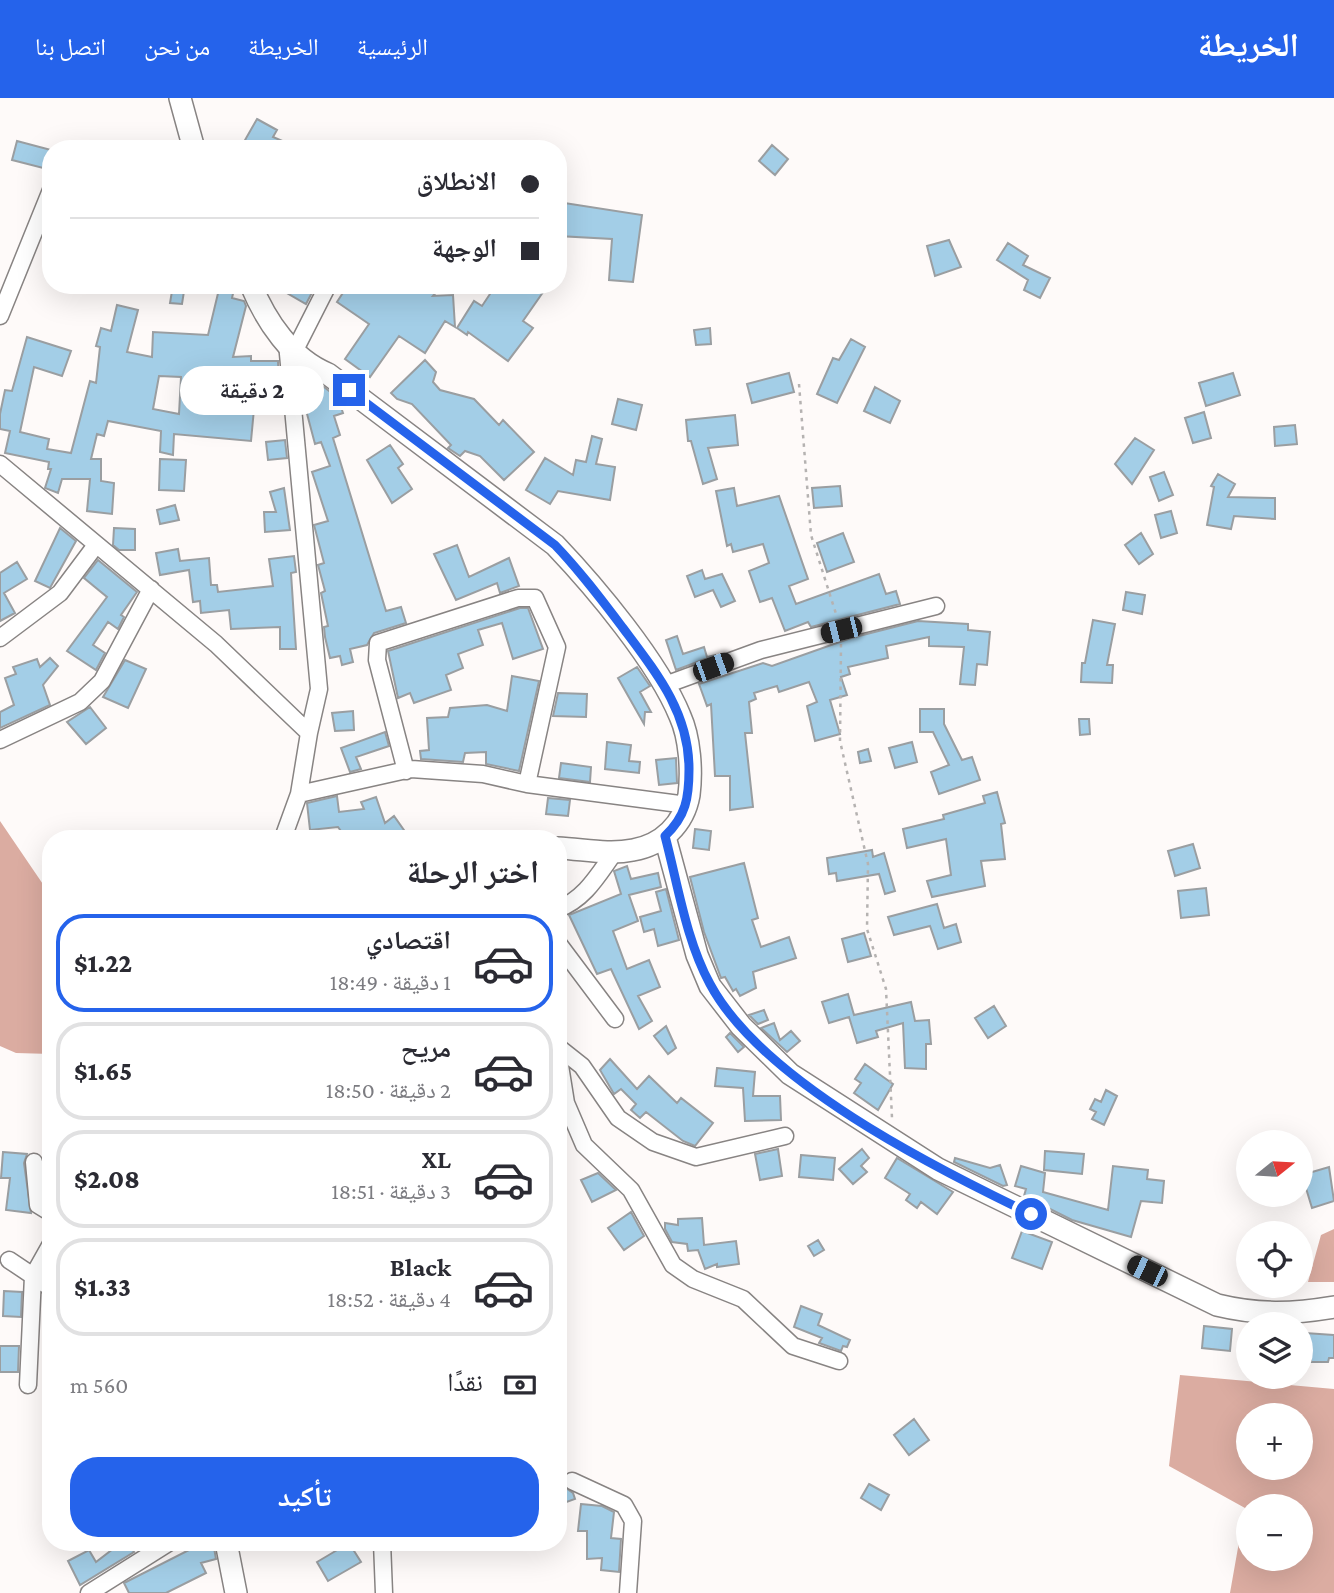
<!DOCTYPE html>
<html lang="ar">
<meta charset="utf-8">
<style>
body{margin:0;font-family:"Crimson Pro","Noto Naskh Arabic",serif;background:#f2f2f3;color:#2b2b33;direction:rtl;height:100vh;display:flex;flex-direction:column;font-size:26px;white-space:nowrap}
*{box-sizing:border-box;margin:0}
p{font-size:23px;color:#7c7c81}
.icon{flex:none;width:38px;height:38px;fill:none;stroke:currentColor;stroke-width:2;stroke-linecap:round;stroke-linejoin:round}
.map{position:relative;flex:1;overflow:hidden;direction:ltr}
.sheet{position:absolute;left:42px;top:732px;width:525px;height:721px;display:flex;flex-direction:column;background:#fff;border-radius:28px;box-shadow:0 7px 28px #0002;direction:rtl}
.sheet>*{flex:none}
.top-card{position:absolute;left:42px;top:42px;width:525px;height:154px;border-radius:28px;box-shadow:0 7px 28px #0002;direction:rtl;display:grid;align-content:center;height:154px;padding:0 28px;background:#fff}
.needle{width:46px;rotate:72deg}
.fabs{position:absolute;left:1236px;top:1032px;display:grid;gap:14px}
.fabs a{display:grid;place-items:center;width:77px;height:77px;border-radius:50%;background:#fff;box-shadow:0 7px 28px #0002;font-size:35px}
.end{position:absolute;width:32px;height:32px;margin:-16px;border:9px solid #2563eb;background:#fff;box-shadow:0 0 0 4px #fff}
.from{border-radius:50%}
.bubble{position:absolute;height:49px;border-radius:24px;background:#fff;box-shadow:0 7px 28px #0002;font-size:23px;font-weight:800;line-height:49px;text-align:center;direction:rtl}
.car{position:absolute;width:21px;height:42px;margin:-21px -10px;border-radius:9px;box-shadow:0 0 5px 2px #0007;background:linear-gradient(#222 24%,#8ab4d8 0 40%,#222 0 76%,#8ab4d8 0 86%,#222 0)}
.top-card b{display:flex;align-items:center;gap:24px;height:66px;font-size:26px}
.top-card b+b{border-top:2px solid #e1e1e2}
.top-card i{width:18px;height:18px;background:#2b2b33}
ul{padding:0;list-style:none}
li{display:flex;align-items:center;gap:21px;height:98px;margin:0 14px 10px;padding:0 14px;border:4px solid #e1e1e2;border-radius:28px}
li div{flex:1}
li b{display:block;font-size:26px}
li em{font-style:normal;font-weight:800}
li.selected{border-color:#2563eb}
li>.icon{width:63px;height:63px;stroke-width:1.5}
h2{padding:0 28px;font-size:32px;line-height:84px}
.pay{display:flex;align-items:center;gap:18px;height:77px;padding:0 28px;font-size:26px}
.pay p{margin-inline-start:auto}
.action{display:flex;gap:14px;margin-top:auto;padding:14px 28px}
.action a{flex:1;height:80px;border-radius:28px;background:#2563eb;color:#fff;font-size:28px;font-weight:800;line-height:80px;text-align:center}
header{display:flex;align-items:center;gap:42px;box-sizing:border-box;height:98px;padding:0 35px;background:#2563eb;color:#fff}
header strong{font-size:33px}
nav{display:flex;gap:38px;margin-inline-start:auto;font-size:24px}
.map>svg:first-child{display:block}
.forest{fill:#dbaca1;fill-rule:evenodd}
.building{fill:#a3cee7;stroke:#9a9ea1;stroke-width:2;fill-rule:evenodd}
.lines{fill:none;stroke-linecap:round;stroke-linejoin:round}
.street-casing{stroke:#888483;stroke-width:19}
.secondary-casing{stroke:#888483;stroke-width:24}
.path{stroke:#b5b2b1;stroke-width:2.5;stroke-dasharray:3.5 5;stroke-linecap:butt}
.street{stroke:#fff;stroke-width:16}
.secondary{stroke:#fff;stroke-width:21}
.route{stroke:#2563eb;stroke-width:9}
</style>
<header>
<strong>الخريطة</strong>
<nav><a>الرئيسية</a><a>الخريطة</a><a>من نحن</a><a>اتصل بنا</a></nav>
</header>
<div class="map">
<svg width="1334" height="1495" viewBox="0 0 1334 1495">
<rect width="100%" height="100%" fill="#fefaf9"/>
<!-- forest -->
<path class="forest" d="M0 723 51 798V956L16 955 0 948Z
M1334 1131V1184H1308L1321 1137Z
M1180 1277 1334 1291V1495H1230L1245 1410 1169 1368ZM1248 1318H1300V1370H1248ZM1248 1409H1300V1461H1248Z"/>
<!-- building -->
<path class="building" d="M257 21 277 32 273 39 301 51H261L245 42Z
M17 43 51 52V72L12 62Z
M772 47 788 61 775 77 759 63Z
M558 104 642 117 633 184 609 182 612 141 558 138Z
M949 142 961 169 935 178 927 148Z
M1008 145 1028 158 1023 167 1050 180 1040 200 1024 192 1028 182 997 162Z
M173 187H185L182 206 170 205Z
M220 187H235L232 200 244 203 246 208 233 259 251 258V263H278L280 311H254L251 343 174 336 173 357 160 354 161 333 108 323 104 338 97 336 91 361H101V383L114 385 112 416 87 413 90 381H62L58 395 45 390 51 371H48L49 364 5 355 10 333 0 331V316L5 292 12 293 27 239 71 253 62 278 34 269 20 334 49 341 47 351 71 355 90 283 96 285 100 249 96 248 101 230 111 233 117 207 138 212 127 254 152 259 153 234 208 237ZM159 278 181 279 179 316 153 311Z
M273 187H316L306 206Z
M348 187H442L433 198 453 197 455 229 445 223 425 255 399 238 370 279 345 261 369 226 337 204Z
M496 187H548L523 223 533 230 508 263 468 234 467 237 457 230 474 203 482 208Z
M710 230 711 246 696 247 694 232Z
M851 241 865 249 837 305 817 296 833 260 839 262Z
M425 262 436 274 433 284 440 292 474 301 499 327 503 322 534 354 504 382 480 358 465 353 460 358 448 350 451 347 412 306 397 301 391 295Z
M789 275 794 294 752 305 747 286Z
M1233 275 1240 297 1206 308 1199 285Z
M324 289 338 300 343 315 334 318 340 337 333 340 386 513 401 509 406 525 374 535 367 547 350 551 353 564 342 567 340 558 330 560 325 539 324 529 328 528 321 495 325 493 318 467 324 465 314 427 328 423 312 374 330 368 321 344 315 346 302 297Z
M875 289 900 303 890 325 864 313Z
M618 301 642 307 636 332 612 326Z
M1204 314 1211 340 1193 345 1185 320Z
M735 317 738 347 708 350 717 381 703 386 691 343H688L686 322Z
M1295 327 1297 346 1275 348 1274 329Z
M592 338 602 341 596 366 615 369 610 402 558 393 550 406 526 392 545 360 573 377 576 362 586 364Z
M1135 340 1154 352 1132 386 1115 366Z
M285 342 287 360 268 362 266 344Z
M390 347 403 366 398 370 412 391 392 405 367 362Z
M160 361 186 362 184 393 159 392Z
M1164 374 1173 397 1159 403 1150 379Z
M1218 376 1235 386 1228 399 1275 400V421L1234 418 1231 431 1207 427 1214 389 1211 388Z
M840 388 842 408 814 410 812 390Z
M284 390 290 432 265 434 264 414H276L270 394Z
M734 390 737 408 779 398 808 481 789 488 796 506 879 476 886 496 896 493 900 506 811 529 808 524 785 533 772 500 760 504 749 473 769 465 763 446 733 454 731 446 727 448 716 393Z
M175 407 179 422 160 426 157 412Z
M1171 413 1177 435 1161 440 1155 417Z
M60 430 76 443 50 490 35 483Z
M114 430 135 431V452H119L113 447Z
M843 435 854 464 827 474 817 445Z
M1141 435 1153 456 1139 466 1125 447Z
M457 447 469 479 509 460 519 488 500 495 497 485 456 502 434 456Z
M178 451 180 463 209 460 211 487H217L218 494 273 488 269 461 294 458 296 474 291 475 296 551H280V529L231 531 229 512 201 515 200 503 193 504 189 472 160 477 156 455Z
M98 462 137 494 121 517 124 519 118 531 108 524 93 547 105 555 96 572 67 553 107 499 84 480Z
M17 464 27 481 4 495 15 515 0 523V475Z
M702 472 705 481 722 476 735 503 721 509 713 492 695 499 687 478Z
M1126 494 1145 497 1142 516 1123 512Z
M520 510H528L543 551 513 561 502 525 478 532 483 547 458 556 463 570 446 577 451 592 414 605 410 595 398 600 388 553Z
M1093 522 1115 526 1107 567H1113L1112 585 1081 584 1082 565H1085Z
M918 523 968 526V532L990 534 987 567 977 566 975 587 960 586 964 549 929 548V539L886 548 888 560 848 569 850 576 841 579 847 597 830 602 840 636 815 643 807 608 817 604 809 584 779 594 777 588 754 595 756 601 749 604 752 635H745L753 709 730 712V678H715L711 606 707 608 699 586 763 565 772 568 851 540Z
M677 538 683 556 704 549 707 559 716 557 676 572 666 542Z
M50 560 58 568 43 587 50 607 0 630V614L14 607 5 580 16 576 13 569 37 561 40 569Z
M125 562 146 571 128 610 103 599Z
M637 569 650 588 640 594 651 614H645L644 626 618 580Z
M512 578 539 583 519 673 486 666V654L465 655 463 664 421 661 420 653 429 652 427 620 448 619 450 610 487 607 507 613Z
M558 595 587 596 586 619 553 618Z
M90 609 106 630 86 646 67 624Z
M920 611H944V626L962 662 972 659 980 682 939 696 931 674 949 667 933 634H920Z
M353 613 354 632 335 633 332 615Z
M1079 621H1089L1090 636 1080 637Z
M385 634 389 648 356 659 361 671 350 674 341 650Z
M607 644 631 647 629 663 640 664 639 675 605 671Z
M912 644 917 664 895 670 889 650Z
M868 651 871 663 860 665 858 654Z
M676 660 677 685 659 687 656 662Z
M561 665 591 669 590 684 559 680Z
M997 694 1005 725 1001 726 1005 761 981 763 985 788 932 799 927 783 951 777 946 741 907 750 903 731 944 721 943 717 985 705 983 698Z
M337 698 339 714 364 711 361 704 376 699 385 725 394 718 406 735 398 740H346L338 729 310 732 307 705Z
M548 700 570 702 568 718 546 716Z
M695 731 711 733 709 752 693 750Z
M1193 746 1200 770 1175 778 1168 753Z
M872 752 873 759 884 755 895 793 885 796 879 776 837 783 836 775 829 776 827 760Z
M744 765 758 820 752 822 761 849 789 839 796 860 753 874 756 890 740 898 736 891 733 893 725 879 721 880 704 834 690 779Z
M627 768 631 781 658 775 661 789 629 797 638 823 613 833 627 871 649 862 660 889 638 898 652 923 639 931 611 871 597 876 569 817 621 796 614 773Z
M1206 790 1209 817 1181 820 1178 793Z
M666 791 679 842 658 848 654 831 644 834 640 819 661 813 656 794Z
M937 806 944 830 956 826 961 844 938 851 930 828 894 837 888 819Z
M864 835 871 858 848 864 842 841Z
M848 896 854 917 911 904 915 923 929 922 931 946H926V971L905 970 903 925 876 933 878 939 857 945 849 919 829 925 822 904Z
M994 908 1006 928 988 940 975 920Z
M764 912 768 922 758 926 749 917Z
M774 925 780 942 791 933 800 943 787 954 761 930Z
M666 928 676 950 668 956 654 938Z
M730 935 744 949 738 954 726 939Z
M610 961 637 991 649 978 677 1005 681 1000 713 1025 695 1048 683 1043 646 1014 640 1020 631 1012 636 1006 621 991 614 996 600 972Z
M865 966 893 986 878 1012 854 995 861 985 855 981Z
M717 970 755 974 753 998H780L781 1022 745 1023 743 990 715 988Z
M1106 992 1117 998 1104 1027 1092 1021 1096 1014 1090 1011 1095 1001 1101 1004Z
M778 1051 782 1078 760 1082 755 1056Z
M862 1051 869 1060 861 1068 867 1074 853 1086 839 1071Z
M1045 1053 1084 1056 1082 1076 1044 1072Z
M3 1054 27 1056 24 1065 31 1115 6 1112 10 1080H1Z
M801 1057 835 1060 833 1082 799 1079Z
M897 1060 953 1094 937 1116 921 1104 917 1110 906 1102 910 1096 885 1080Z
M955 1060 990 1070 1000 1067 1007 1087 1003 1088 954 1064Z
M1021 1068 1045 1075 1043 1094 1108 1112 1113 1068 1148 1072 1147 1081 1164 1083 1162 1105 1141 1103 1131 1139 1072 1122 1024 1098 1026 1091 1015 1088Z
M1329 1069 1334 1103 1312 1110 1302 1077Z
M598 1075 616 1092 592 1104 581 1082Z
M631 1114 644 1138 624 1152 608 1130Z
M702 1120 704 1147 736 1143 739 1166 717 1169V1166L705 1171 698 1152 688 1153 687 1146 672 1144 665 1131V1125L678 1127V1121Z
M1022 1133 1052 1144 1042 1171 1012 1160Z
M818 1142 824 1152 814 1158 808 1148Z
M4 1193 22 1194 21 1219 3 1218Z
M801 1208 822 1216 818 1227 850 1242 847 1249 843 1248 841 1253 819 1245 822 1240 794 1229Z
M1204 1228 1232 1231 1230 1253 1202 1250Z
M1305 1235 1334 1237V1260H1329L1328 1264H1311V1253L1304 1252Z
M0 1248H19L18 1274H0Z
M914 1321 929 1342 909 1357 894 1337Z
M558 1358 566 1375 562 1379 563 1388 573 1395 575 1401 558 1407Z
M869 1386 889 1397 881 1412 861 1400Z
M581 1406 602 1408 614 1414 611 1440 621 1441 619 1474 601 1472 602 1460 587 1461V1433H578Z
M122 1444H126L134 1454 80 1487 68 1463 89 1452 96 1464Z
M196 1444H213L216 1461 201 1465 206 1475 166 1495H129L124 1485 197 1448Z
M349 1445 361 1464 328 1483 317 1464Z"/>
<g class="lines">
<defs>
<path id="street" d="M0 218 51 92
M287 245 319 591 309 635
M294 254 328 187
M0 366 216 546 309 635 299 696 283 740
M0 540 60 495 96 447
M665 587 761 552 936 508
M0 642 80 604 102 583 151 491
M406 673 377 562 378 545 518 500H535L557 549 527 686
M299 696 411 671 483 676 527 686 687 707
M558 811C585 801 598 777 614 755
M558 845 615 921
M558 949 582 968 618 1020 653 1044 696 1059 785 1038
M558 955 566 1005 584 1047 631 1092 673 1167 693 1181 743 1201 793 1248 839 1263
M34 1064 38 1107 51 1115
M9 1162 51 1190
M28 1287 33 1178 51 1146
M572 1383 624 1407 633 1423 628 1495
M382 1444 384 1495
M89 1495 170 1444"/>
<path id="secondary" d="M180 0 194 51
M251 187C266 223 291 261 328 276L555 447C595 489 658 564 680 618 690 640 692 673 689 697 684 726 662 747 633 752 608 757 583 751 558 750
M665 739 697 857 710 888 741 928 790 976 938 1071 1217 1207C1258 1217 1292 1216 1334 1209
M226 1444 236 1495"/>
</defs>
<!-- street casing -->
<use href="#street" class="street-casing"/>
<!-- secondary casing -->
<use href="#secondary" class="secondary-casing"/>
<!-- path -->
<path class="path" d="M799 286 811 437 837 519
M841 546 840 643 868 766 867 831 886 891 892 1020"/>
<!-- street -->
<use href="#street" class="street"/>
<!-- secondary -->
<use href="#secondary" class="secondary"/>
</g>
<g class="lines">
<!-- route -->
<path class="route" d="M349 292 555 447C580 473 601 501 623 530 656 574 689 614 689 671 689 700 686 718 665 738 678 787 686 842 710 886 762 983 933 1069 1031 1116"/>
</g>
</svg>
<div class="fabs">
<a><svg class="needle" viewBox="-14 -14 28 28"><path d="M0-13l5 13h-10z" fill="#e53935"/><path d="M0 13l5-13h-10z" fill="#7c7c81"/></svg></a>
<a><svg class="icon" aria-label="locate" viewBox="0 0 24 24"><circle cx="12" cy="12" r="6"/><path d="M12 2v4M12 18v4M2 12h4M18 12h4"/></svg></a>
<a><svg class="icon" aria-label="layers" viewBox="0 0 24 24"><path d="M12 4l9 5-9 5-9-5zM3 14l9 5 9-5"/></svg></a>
<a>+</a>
<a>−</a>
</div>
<i class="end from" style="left:1031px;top:1116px"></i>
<i class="end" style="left:349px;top:292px"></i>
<div class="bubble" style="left:180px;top:268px;width:144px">2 دقيقة</div>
<i class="car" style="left:841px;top:532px;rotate:256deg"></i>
<i class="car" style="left:713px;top:569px;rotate:70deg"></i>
<i class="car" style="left:1147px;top:1173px;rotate:296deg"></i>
<div class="top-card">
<b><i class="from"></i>الانطلاق</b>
<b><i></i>الوجهة</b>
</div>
<section class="sheet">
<h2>اختر الرحلة</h2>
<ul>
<li class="selected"><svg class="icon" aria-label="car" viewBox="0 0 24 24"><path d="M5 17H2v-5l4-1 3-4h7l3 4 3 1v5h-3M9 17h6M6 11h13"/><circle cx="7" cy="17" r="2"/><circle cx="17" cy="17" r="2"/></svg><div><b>اقتصادي</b><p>1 دقيقة · 18:49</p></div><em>$1.22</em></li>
<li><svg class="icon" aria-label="car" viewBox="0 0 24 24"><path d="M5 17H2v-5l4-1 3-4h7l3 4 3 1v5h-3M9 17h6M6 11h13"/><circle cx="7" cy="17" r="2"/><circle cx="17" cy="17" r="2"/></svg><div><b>مريح</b><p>2 دقيقة · 18:50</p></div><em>$1.65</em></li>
<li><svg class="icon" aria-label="car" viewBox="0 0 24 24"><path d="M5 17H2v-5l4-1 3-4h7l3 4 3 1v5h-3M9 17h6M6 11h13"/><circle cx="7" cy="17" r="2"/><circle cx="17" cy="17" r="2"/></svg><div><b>XL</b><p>3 دقيقة · 18:51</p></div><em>$2.08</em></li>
<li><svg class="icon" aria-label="car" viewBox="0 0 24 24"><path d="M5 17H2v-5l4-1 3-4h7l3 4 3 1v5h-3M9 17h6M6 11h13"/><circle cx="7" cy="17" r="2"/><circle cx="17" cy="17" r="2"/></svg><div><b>Black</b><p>4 دقيقة · 18:52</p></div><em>$1.33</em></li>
</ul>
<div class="pay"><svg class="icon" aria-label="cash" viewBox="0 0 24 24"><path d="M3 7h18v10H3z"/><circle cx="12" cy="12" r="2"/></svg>نقدًا<p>560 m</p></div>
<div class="action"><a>تأكيد</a></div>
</section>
</div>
